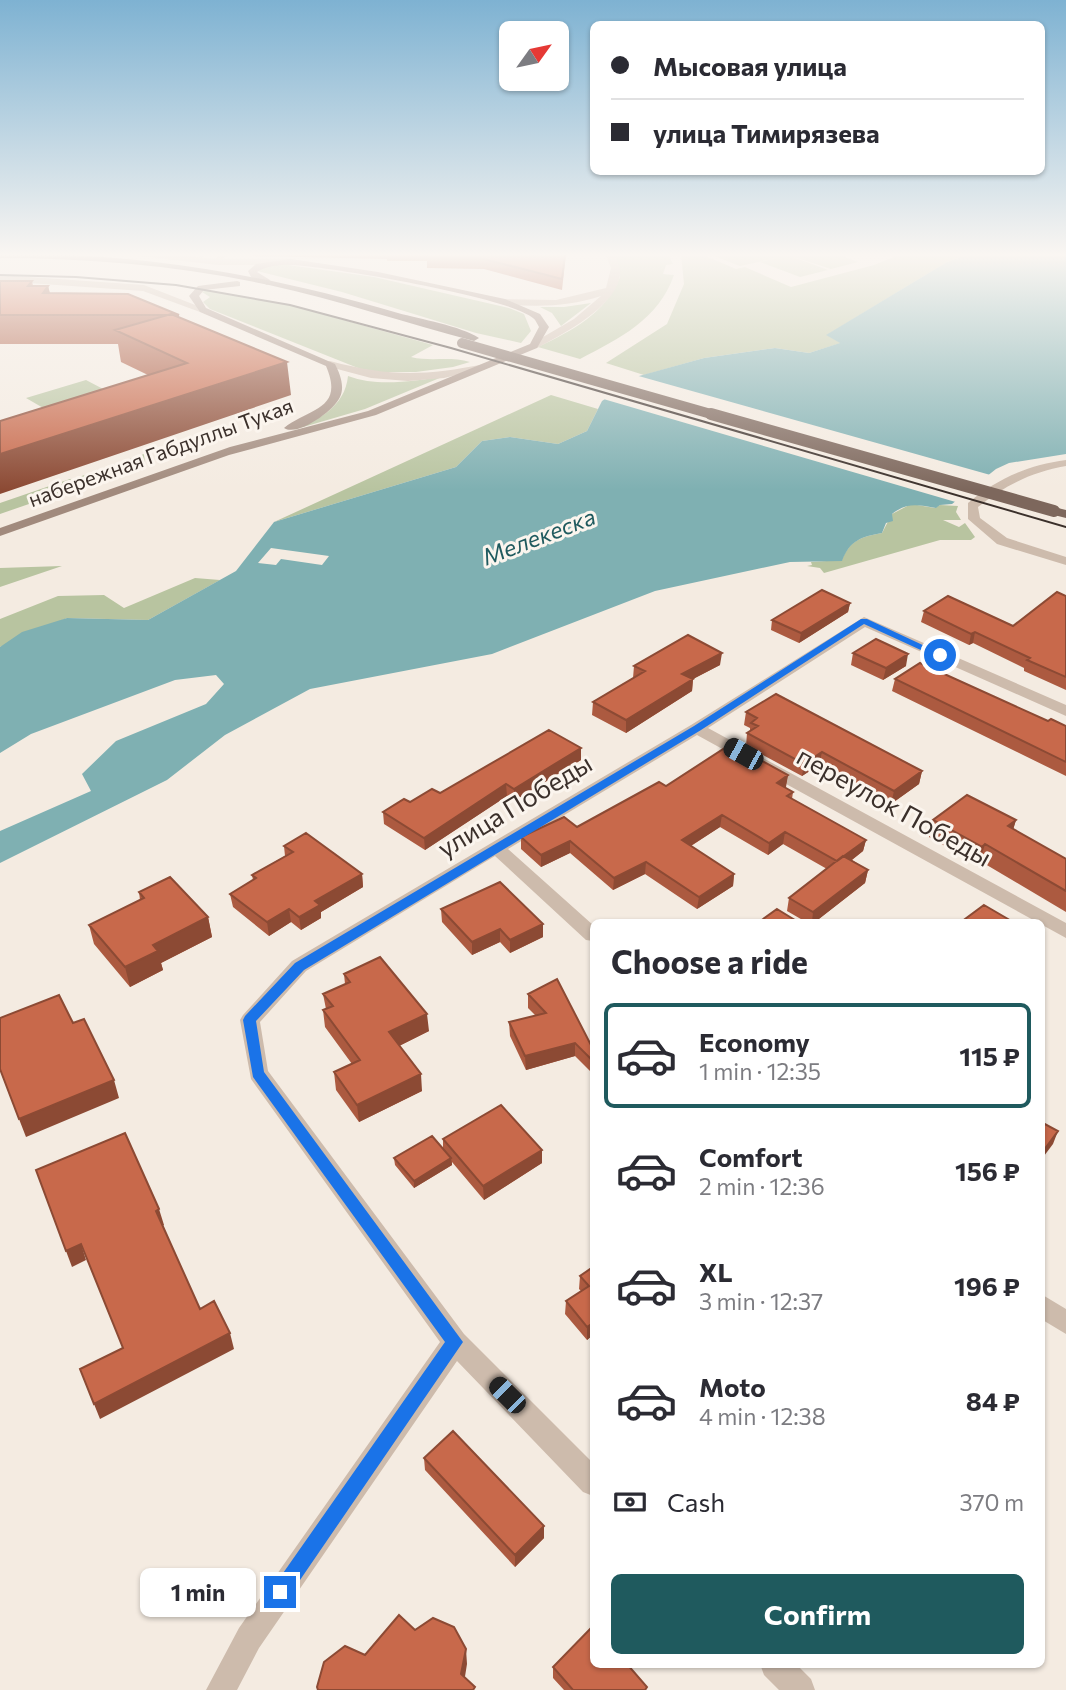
<!DOCTYPE html>
<meta charset="utf-8">
<style>
body{margin:0;font-family:Commissioner,sans-serif;background:#f2f2f3;color:#2b2b33;height:100vh;display:flex;flex-direction:column;font-size:26px;white-space:nowrap}
*{box-sizing:border-box;margin:0}
p{font-size:23px;color:#7c7c81}
.icon{flex:none;width:38px;height:38px;fill:none;stroke:currentColor;stroke-width:2;stroke-linecap:round;stroke-linejoin:round}
.map{position:relative;flex:1;overflow:hidden}
.drawer{position:absolute;left:590px;top:919px;width:455px;height:749px;display:flex;flex-direction:column;background:#fff;border-radius:10px;box-shadow:0 2px 5px #0004}
.drawer>*{flex:none}
.hud{position:absolute;left:590px;top:21px;width:455px;height:154px;border-radius:10px;box-shadow:0 2px 5px #0004;display:grid;align-content:center;height:154px;padding:0 21px;background:#fff}
.needle{width:46px;rotate:57deg}
.controls{position:absolute;left:499px;top:21px;display:grid;gap:14px}
.controls a{display:grid;place-items:center;width:70px;height:70px;border-radius:10px;background:#fff;box-shadow:0 2px 5px #0004;font-size:35px}
.end{position:absolute;width:32px;height:32px;margin:-16px;border:9px solid #1a73e8;background:#fff;box-shadow:0 0 0 4px #fff}
.from{border-radius:50%}
.bubble{position:absolute;height:49px;border-radius:10px;background:#fff;box-shadow:0 2px 5px #0004;font-size:23px;font-weight:700;line-height:49px;text-align:center}
.car{position:absolute;width:21px;height:42px;margin:-21px -10px;border-radius:9px;box-shadow:0 0 5px 2px #0007;background:linear-gradient(#222 24%,#8ab4d8 0 40%,#222 0 76%,#8ab4d8 0 86%,#222 0)}
.hud b{display:flex;align-items:center;gap:24px;height:66px;font-size:26px}
.hud b+b{border-top:2px solid #e1e1e2}
.hud i{width:18px;height:18px;background:#2b2b33}
ul{padding:0;list-style:none}
li{display:flex;align-items:center;gap:21px;height:105px;margin:0 14px 10px;padding:0 7px;border:4px solid transparent;border-radius:10px}
li div{flex:1}
li b{display:block;font-size:26px}
li em{font-style:normal;font-weight:700}
li.on{border-color:#1f5a5e}
li>.icon{width:63px;height:63px;stroke-width:1.5}
h2{padding:0 21px;font-size:32px;line-height:84px}
.pay{display:flex;align-items:center;gap:18px;height:77px;padding:0 21px;font-size:26px}
.pay p{margin-inline-start:auto}
.action{display:flex;gap:14px;margin-top:auto;padding:14px 21px}
.action a{flex:1;height:80px;border-radius:10px;background:#1f5a5e;color:#fff;font-size:28px;font-weight:700;line-height:80px;text-align:center}
.map>svg:first-child{display:block}
.green{fill:#b8c4a0}
.water{fill:#7fb0b2}
.pier{fill:#f4ebe1}
.lines{fill:none;stroke-linecap:round;stroke-linejoin:round}
.pedestrian{fill:#cdbbac;fill-rule:evenodd}
.minor{fill:#cdbbac;fill-rule:evenodd}
.tertiary{fill:#cdbbac;fill-rule:evenodd}
.secondary{fill:#a18a7d;fill-rule:evenodd}
.primary{fill:#7d675c;fill-rule:evenodd}
.tram{stroke:#3b302b;stroke-width:2}
.primary-bridge-far1{stroke:#7d675c;stroke-width:10}
.primary-bridge{stroke:#7d675c;stroke-width:12}
.wall{fill:#ac5a40}
.shaded-wall{fill:#8c4a34}
.building{fill:#c8694b;stroke:#8c4a34;stroke-width:2}
.route{fill:#1a73e8}
.labels{text-anchor:middle;stroke-width:6;stroke-linejoin:round;paint-order:stroke}
.far-street-label{font-size:21px;fill:#3b302b;stroke:#fbf5ee}
.far-water-label{font-size:23px;font-style:italic;fill:#1f5a5e;stroke:#fbf5ee}
.street-label{font-size:26px;fill:#3b302b;stroke:#fbf5ee}
</style>
<div class="map">
<svg width="1066" height="1690" viewBox="0 0 1066 1690">
<rect width="100%" height="100%" fill="#f4ebe1"/>
<!-- green -->
<path class="green" d="M834 253 858 262 831 269 788 255 828 270 800 277 760 262 776 258 740 266 709 254Z
M612 254H668L673 264 666 265 663 274 674 275C658 320 620 338 580 359L538 347C573 330 605 314 620 277Z
M681 254H701L736 269 745 267 791 287 874 265 901 254H969L947 262 827 335 841 343 809 353 775 348 704 358 644 375 606 363 667 324 684 284Z
M281 264 374 277 509 308 524 314 531 331 521 343 476 333 342 292 257 271 261 266Z
M206 290 290 305 433 345 411 357C431 362 450 356 470 362L453 367 416 372H368L210 309 203 302 210 297 202 292Z
M591 303 561 326 552 313 540 307H564Z
M348 376C377 387 412 381 442 377L365 409 293 430C318 420 345 407 348 376Z
M86 380 105 390 45 409 26 398Z
M551 395 598 409 587 431 558 444 510 437 482 441 456 467 274 522Z
M144 454 145 463 88 483 79 477Z
M70 479 81 486 0 514V503Z
M911 504 935 508 940 505 958 506 956 512 961 520H943L959 527 965 523 975 537 971 540H940L824 573 820 568 807 566 812 565 811 562 842 560C850 540 861 537 882 533L892 514Z
M62 566 0 587V568Z
M195 578 220 580 148 620 67 618 0 647V619L58 596 104 595 124 608Z"/>
<!-- water -->
<path class="water" d="M969 254H1066V454L1009 463 996 469 952 504 940 505 936 508C918 505 907 502 892 514L893 521 886 523 882 533C861 537 850 540 842 561L790 562 655 591 492 654 310 689 225 735 167 780 0 863V831L91 791 82 774 116 741 206 704 224 684 216 675 175 680 31 734 0 753V647L22 632 67 618 148 620 236 571 274 522 456 467 482 441 510 437 558 444 587 431 602 401 639 376 704 358 775 348 809 353 840 343 826 335 947 262Z"/>
<!-- pier -->
<path class="pier" d="M635 375 994 476 959 503 600 398Z
M271 548 329 556 322 565 281 559 276 565 258 563Z"/>
<g class="lines">
<!-- pedestrian -->
<path class="pedestrian" d="M198 253H206L201 258Z
M219 253H227L218 265 214 262Z"/>
<!-- minor -->
<path class="minor" d="M113 253H151L218 259H291L295 262 291 265H218Z
M0 275 144 285 208 310 200 312 143 291 0 281Z
M864 617 1066 705V716L865 627 708 728 1066 923V938L697 735 508 849 593 925V941L586 940 495 856 306 971 260 1022 268 1071 464 1334 593 1463V1496L583 1492 457 1361 259 1648 237 1690H206L239 1628 440 1342 251 1079 240 1020 243 1015 292 961 691 725Z
M1041 1294 1066 1309V1334L1041 1319Z
M760 1664H796L811 1679 815 1690H779L764 1675Z"/>
<!-- tertiary -->
<path class="tertiary" d="M605 253H613C616 258 619 264 620 269 623 304 563 334 537 348H531V344L574 319 601 296C568 307 536 307 502 304L499 303V299L556 300 606 288 611 268Z
M330 361C390 377 424 376 485 364L490 367 444 378 408 381 371 378 326 366V362Z
M1066 460V466C1032 472 1005 485 978 507L980 518 1007 538 1066 557V565L997 544 968 519V503C997 479 1028 465 1066 460Z"/>
<!-- secondary -->
<path class="secondary" d="M291 259 378 272 505 299 540 314 549 327 537 348 376 415 229 455 0 536V528L230 447 368 411 530 344 539 327C537 324 536 320 533 318 509 297 331 267 293 265 283 264 265 266 257 272L270 280 271 282 267 285 251 277 248 271 256 264Z
M237 281 240 282V286L204 290 199 296 206 308 335 364C340 374 345 386 340 397 334 411 297 437 284 428 309 408 345 410 326 366L200 312 189 296 198 286Z"/>
<!-- primary -->
<path class="primary" d="M0 253C139 253 265 274 398 313 420 319 461 326 479 338L474 341C405 323 338 300 269 285 180 266 91 258 0 258Z
M1054 507 1066 510V518L1050 514V508Z"/>
<!-- tram -->
<path class="tram" d="M0 275 76 277 176 285 290 305 451 348 1066 527"/>
<!-- primary-bridge-far1 -->
<path class="primary-bridge-far1" d="M462 343 718 416"/>
<!-- primary-bridge -->
<path class="primary-bridge" d="M711 414 1054 511"/>
</g>
<!-- wall -->
<path class="wall" d="M252 254H532V255L566 254 562 290 484 269 427 268V261H387V259L252 256Z
M0 281H32L33 286H48L50 293 179 315V318L291 395 148 375 121 362 118 344H0Z
M1066 596V690L1024 671V668L973 643 969 645 921 622 924 611 1013 626Z
M850 603 848 612 799 643 771 630 772 620Z
M853 653 906 666 883 680 851 665Z
M720 665 693 679 692 691 626 733 592 715 593 702 633 678 634 666Z
M895 679 1066 726V776L892 691Z
M746 712 922 771 919 784 891 804 819 765 802 776 746 746 747 733 750 732V728L744 725Z
M581 748V760L514 801 507 796 425 850 384 824 383 812Z
M788 775 785 788 793 792 792 799 866 840 863 851 852 860 868 870 865 883 815 922H806L787 911 789 898 827 869 783 844 768 855 720 827 691 846 734 874 733 886 697 909 645 874 613 890 570 853 541 867 521 849V837L577 827 666 786Z
M933 820H1016L1013 829 1066 859V912L980 861 977 864 929 837Z
M284 846 362 874 363 887 321 912V918L301 930 291 922 269 936 233 907 230 894 253 880 252 875 285 856Z
M139 892 208 917 212 937 161 963 163 970 130 987 94 944 89 925 140 900Z
M441 909 543 937 510 953 500 942 472 955 442 922Z
M344 974 429 1031 399 1046 422 1091 359 1122 336 1090 334 1072 352 1064 325 1027 323 1010 326 1009 323 994 345 984Z
M528 994 593 1049V1074L575 1056 526 1070 510 1036 509 1022 536 1016 528 1008Z
M443 1139 542 1163 484 1200 452 1162V1165L414 1188 395 1165 394 1158 443 1149Z
M593 1267V1335L587 1340 565 1314 566 1301 581 1291 579 1289 580 1276Z
M424 1458 544 1526V1538L515 1567 425 1470Z
M553 1667 647 1690H564L553 1678Z"/>
<!-- shaded-wall -->
<path class="shaded-wall" d="M48 286 54 314 43 293Z
M287 362 291 395 0 494V454Z
M850 603 848 612 799 643 801 633Z
M975 632 973 643 969 645 971 634Z
M722 653 720 665 693 679 692 691 626 733V720L682 674Z
M908 654 906 666 883 680 886 668Z
M581 748V760L514 801V789Z
M822 752 819 765 802 776 804 764Z
M922 771 919 784 891 804 894 791Z
M788 775 786 787 775 795 777 783Z
M506 784 507 796 425 850 424 838Z
M722 815 720 827 681 852 682 840Z
M1016 820 1011 837 1008 826Z
M785 832 783 844 768 855 769 843Z
M866 840 863 851 835 873 837 861Z
M570 841V853L541 867V855Z
M985 844 980 861 977 864 982 847Z
M646 862 645 874 613 890 614 878Z
M868 870 865 883 815 922H812L813 912Z
M362 874 363 887 321 912V918L301 930 299 917 315 901Z
M734 874 733 886 697 909 699 897Z
M289 909 291 922 269 936 267 922Z
M208 917 212 937 161 963 163 970 130 987 125 967 153 945Z
M543 924V937L510 953V940Z
M500 929V942L472 955V942Z
M427 1014 429 1031 391 1050 389 1032Z
M575 1043V1056L526 1070 525 1056Z
M421 1074 422 1091 359 1122 357 1105Z
M114 1080 119 1098 26 1137 19 1119Z
M1058 1131 1053 1144 1041 1160V1154Z
M542 1150V1163L484 1200 483 1186Z
M451 1158 452 1165 414 1188V1181Z
M159 1209 164 1225 161 1227 156 1211Z
M81 1244 86 1260 72 1267 66 1251Z
M593 1323V1335L587 1340V1327Z
M230 1333 234 1349 100 1419 94 1404Z
M544 1526V1538L515 1567V1555Z
M466 1649 467 1664 463 1689 461 1674Z"/>
<!-- building -->
<path class="building" d="M428 254H532L531 255 537 254H565L562 279 484 259 427 258Z
M0 281H32L28 286H48L43 293 128 294 179 315H0Z
M171 314 287 362 0 454V421L187 363 115 330Z
M822 590 850 603 801 633 772 620Z
M1057 592 1066 596V677L1027 660 1030 658 975 632 971 634 924 611 948 596 1013 626Z
M688 635 722 653 682 674 693 679 626 720 593 702 645 671 634 666Z
M876 639 908 654 886 668 853 653Z
M920 663 1048 721 1051 719 1066 726V762L895 679Z
M776 694 922 771 894 791 822 752 804 764 747 733 758 726 751 723 757 718 746 712Z
M549 730 581 748 514 789 506 784 424 838 383 812 404 799 410 802 432 789 440 793Z
M731 744 788 775 777 783 793 792 787 796 866 840 837 861 785 832 769 843 722 815 682 840 734 874 699 897 646 862 614 878 570 841 541 855 521 837 564 817 577 827 659 782 666 786Z
M967 795 1016 820 1008 826 1066 859V891L985 844 982 847 933 820Z
M306 833 362 874 315 901 320 905 299 917 289 909 267 922 230 894 256 878 252 875 293 852 284 846Z
M843 856 868 870 813 912 789 898Z
M170 877 208 917 153 945 158 951 125 967 89 925 144 898 139 892Z
M500 882 543 924 510 940 500 929 472 942 441 909Z
M984 905 1013 922H961Z
M777 909 798 922H759Z
M380 957 427 1014 389 1032 421 1074 357 1105 334 1072 360 1060 323 1010 333 1006 323 994 350 982 344 974Z
M557 979 593 1049V1061L575 1043 525 1056 509 1022 546 1013 528 994Z
M59 995 73 1023 84 1019 114 1080 19 1119 0 1069V1018Z
M501 1105 542 1150 483 1186 443 1139Z
M1041 1122 1058 1131 1041 1154Z
M125 1133 159 1209 156 1211 200 1309 214 1301 230 1333 94 1404 80 1369 123 1348 81 1244 66 1251 36 1170Z
M432 1136 451 1158 414 1181 394 1158Z
M593 1267V1323L587 1327 566 1301 589 1286 580 1276Z
M453 1431 544 1526 515 1555 424 1458Z
M399 1615 415 1630 433 1618 454 1627 466 1649 461 1674 475 1687 473 1690H318L317 1687 324 1662 345 1646 365 1655Z
M593 1626V1664H627L647 1687 645 1690H573L553 1667Z"/>
<!-- sky -->
<linearGradient id="sky" x2="0" y2="1"><stop stop-color="#7eb2d2"/><stop offset="0.52" stop-color="#faf6f2"/><stop offset="1" stop-color="#faf6f2" stop-opacity="0"/></linearGradient>
<rect width="1066" height="490" fill="url(#sky)"/>
<!-- route -->
<path class="route" d="M861 619H867L944 655 936 657 864 624 701 730 304 970 256 1021 264 1072 463 1342 287 1599 280 1602 274 1599 271 1592 274 1586 445 1342 253 1077 243 1020 245 1016 295 963 694 726Z"/>
<g class="labels">
<!-- far-street labels -->
<g class="far-street-label">
<text transform="translate(161 453) rotate(-20)" y="7">набережная Габдуллы Тукая</text>
</g>
<!-- far-water labels -->
<g class="far-water-label">
<text transform="translate(539 537) rotate(-21)" y="8">Мелекеска</text>
</g>
<!-- street labels -->
<g class="street-label">
<text transform="translate(515 806) rotate(-31)" y="9">улица Победы</text>
<text transform="translate(894 807) rotate(29)" y="9">переулок Победы</text>
</g>
</g>
</svg>
<div class="controls">
<a><svg class="needle" viewBox="-14 -14 28 28"><path d="M0-13l5 13h-10z" fill="#e53935"/><path d="M0 13l5-13h-10z" fill="#7c7c81"/></svg></a>
</div>
<i class="end from" style="left:940px;top:655px"></i>
<i class="end" style="left:280px;top:1592px"></i>
<div class="bubble" style="left:140px;top:1568px;width:116px">1 min</div>
<i class="car" style="left:743px;top:754px;rotate:299deg"></i>
<i class="car" style="left:507px;top:1395px;rotate:315deg"></i>
<div class="hud">
<b><i class="from"></i>Мысовая улица</b>
<b><i></i>улица Тимирязева</b>
</div>
<section class="drawer">
<h2>Choose a ride</h2>
<ul>
<li class="on"><svg class="icon" aria-label="car" viewBox="0 0 24 24"><path d="M5 17H2v-5l4-1 3-4h7l3 4 3 1v5h-3M9 17h6M6 11h13"/><circle cx="7" cy="17" r="2"/><circle cx="17" cy="17" r="2"/></svg><div><b>Economy</b><p>1 min · 12:35</p></div><em>115 ₽</em></li>
<li><svg class="icon" aria-label="car" viewBox="0 0 24 24"><path d="M5 17H2v-5l4-1 3-4h7l3 4 3 1v5h-3M9 17h6M6 11h13"/><circle cx="7" cy="17" r="2"/><circle cx="17" cy="17" r="2"/></svg><div><b>Comfort</b><p>2 min · 12:36</p></div><em>156 ₽</em></li>
<li><svg class="icon" aria-label="car" viewBox="0 0 24 24"><path d="M5 17H2v-5l4-1 3-4h7l3 4 3 1v5h-3M9 17h6M6 11h13"/><circle cx="7" cy="17" r="2"/><circle cx="17" cy="17" r="2"/></svg><div><b>XL</b><p>3 min · 12:37</p></div><em>196 ₽</em></li>
<li><svg class="icon" aria-label="car" viewBox="0 0 24 24"><path d="M5 17H2v-5l4-1 3-4h7l3 4 3 1v5h-3M9 17h6M6 11h13"/><circle cx="7" cy="17" r="2"/><circle cx="17" cy="17" r="2"/></svg><div><b>Moto</b><p>4 min · 12:38</p></div><em>84 ₽</em></li>
</ul>
<div class="pay"><svg class="icon" aria-label="cash" viewBox="0 0 24 24"><path d="M3 7h18v10H3z"/><circle cx="12" cy="12" r="2"/></svg>Cash<p>370 m</p></div>
<div class="action"><a>Confirm</a></div>
</section>
</div>
